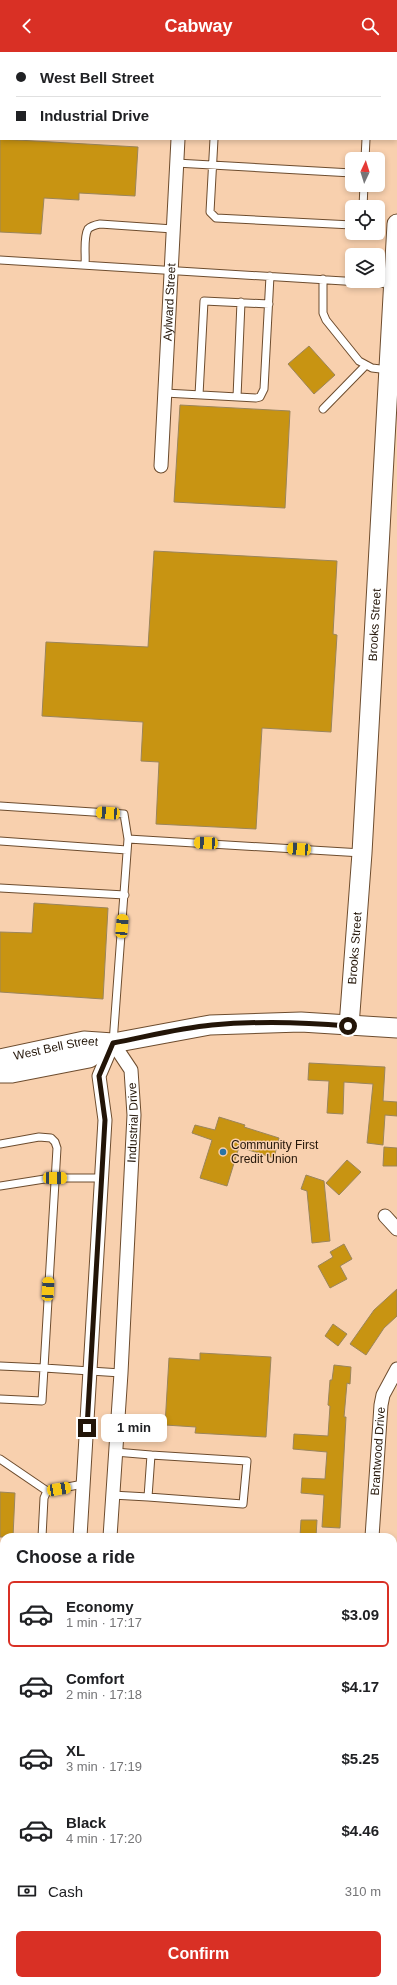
<!DOCTYPE html>
<meta charset="utf-8">
<style>
body{margin:0;font-family:Arial,sans-serif;background:#f2f2f2;color:#202124;height:100vh;display:flex;flex-direction:column;font-size:15px;white-space:nowrap}
*{box-sizing:border-box;margin:0}
p{font-size:13px;color:#757577}
.icon{flex:none;width:22px;height:22px;fill:none;stroke:currentColor;stroke-width:2;stroke-linecap:round;stroke-linejoin:round}
.map{position:relative;flex:1;overflow:hidden}
.panel{position:absolute;left:0px;top:1481px;width:397px;height:452px;display:flex;flex-direction:column;background:#fff;border-radius:12px 12px 0 0;box-shadow:0 2px 6px #0003}
.panel>*{flex:none}
.hud{position:absolute;left:0px;top:0px;width:397px;height:88px;box-shadow:0 2px 6px #0003;display:grid;align-content:center;height:88px;padding:0 16px;background:#fff}
.needle{width:26px;rotate:4deg}
.controls{position:absolute;left:345px;top:100px;display:grid;gap:8px}
.controls a{display:grid;place-items:center;width:40px;height:40px;border-radius:6px;background:#fff;box-shadow:0 2px 6px #0003;font-size:20px}
.end{position:absolute;width:18px;height:18px;margin:-9px;border:5px solid #231508;background:#fff;box-shadow:0 0 0 2px #fff}
.from{border-radius:50%}
.bubble{position:absolute;height:28px;border-radius:6px;background:#fff;box-shadow:0 2px 6px #0003;font-size:13px;font-weight:800;line-height:28px;text-align:center}
.car{position:absolute;width:12px;height:24px;margin:-12px -6px;border-radius:5px;box-shadow:0 0 3px 1px #0007;background:linear-gradient(#f5c518 24%,#345 0 40%,#f5c518 0 76%,#345 0 86%,#f5c518 0)}
.hud b{display:flex;align-items:center;gap:14px;height:38px;font-size:15px}
.hud b+b{border-top:1px solid #e0e0e0}
.hud i{width:10px;height:10px;background:#202124}
ul{padding:0;list-style:none}
li{display:flex;align-items:center;gap:12px;height:66px;margin:0 8px 6px;padding:0 8px;border:2px solid transparent;border-radius:6px}
li div{flex:1}
li b{display:block;font-size:15px}
li em{font-style:normal;font-weight:800}
li.on{border-color:#d93025}
li>.icon{width:36px;height:36px;stroke-width:1.5}
h2{padding:0 16px;font-size:18px;line-height:48px}
.pay{display:flex;align-items:center;gap:10px;height:44px;padding:0 16px;font-size:15px}
.pay p{margin-inline-start:auto}
.cta{display:flex;gap:8px;margin-top:auto;padding:8px 16px}
.cta a{flex:1;height:46px;border-radius:6px;background:#d93025;color:#fff;font-size:16px;font-weight:800;line-height:46px;text-align:center}
header{display:flex;justify-content:space-between;align-items:center;height:52px;padding:0 16px;background:#d93025;color:#fff;font-size:18px;font-weight:800}
.map>svg:first-child{display:block}
.building{fill:#c89412;stroke:#9b855b}
.lines{fill:none;stroke-linecap:round;stroke-linejoin:round}
.lane-casing{stroke:#6d4c2e;stroke-width:9}
.street-casing{stroke:#6d4c2e;stroke-width:15}
.secondary-casing{stroke:#6d4c2e;stroke-width:21}
.lane{stroke:#fff;stroke-width:7}
.street{stroke:#fff;stroke-width:13}
.secondary{stroke:#fff;stroke-width:19}
.rail-casing{stroke:#614b38;stroke-width:4.5}
.rail{stroke:#f8d0ae;stroke-width:3;stroke-dasharray:9;stroke-linecap:butt}
.route{stroke:#231508;stroke-width:5}
.poi-dot{fill:#2874a7;stroke:#f8d0ae;stroke-width:1.5}
.labels{text-anchor:middle;stroke-width:3;stroke-linejoin:round;paint-order:stroke}
.street-label{font-size:12px;fill:#231508;stroke:#f8d0ae}
.poi-label{font-size:12px;fill:#231508;stroke:#f8d0ae;text-anchor:start}
</style>
<header><svg class="icon" aria-label="back" viewBox="0 0 24 24"><path d="M15 5l-7 7 7 7"/></svg>Cabway<svg class="icon" aria-label="search" viewBox="0 0 24 24"><circle cx="10" cy="10" r="6"/><path d="M15 15l6 6"/></svg></header>
<div class="map">
<svg width="397" height="1933" viewBox="0 0 397 1933">
<rect width="100%" height="100%" fill="#f8d0ae"/>
<!-- building -->
<path class="building" d="M0 87 138 95 135 144 79 141V148L44 146 41 182 0 180Z
M309 294 335 323 314 342 288 312Z
M180 353 290 359 285 456 174 450Z
M154 499 337 509 333 582 337 583 331 680 262 676 256 777 156 772 159 710 141 709 143 670 42 664 46 590 148 595Z
M34 851 108 856 103 947 0 940V880L32 881Z
M309 1011 385 1015 383 1049 397 1050V1064L385 1063 383 1093 367 1091 373 1032 344 1030 343 1062 327 1061 329 1029 308 1028Z
M219 1065 245 1073 244 1075 279 1086 274 1106 239 1095 227 1134 200 1126 212 1088 192 1081 195 1073 215 1078Z
M384 1095 397 1096V1114H383Z
M347 1108 361 1120 339 1143 326 1131Z
M306 1123 324 1129 330 1189 312 1191 307 1139 301 1137Z
M344 1192 352 1207 340 1214 347 1227 330 1236 318 1214 333 1205 330 1200Z
M397 1237V1264L384 1276 366 1303 350 1292 374 1258Z
M333 1272 347 1282 338 1294 325 1284Z
M200 1301 271 1305 266 1385 195 1381 196 1375 165 1373 169 1306 200 1308Z
M334 1313 351 1315 350 1332 347 1331 344 1365H346L340 1476 322 1475 324 1443 301 1441 302 1426 325 1427 327 1400 293 1397 294 1382 328 1384 330 1354 328 1353 330 1328H332Z
M0 1440 15 1441 13 1485H0Z
M301 1468H317L316 1485 300 1484Z"/>
<g class="lines">
<defs>
<path id="lane" d="M218 1V0
M370 1V0
M396 72H397
M214 87 210 160 216 166 352 173
M365 107 366 87
M176 111 352 121
M363 155 364 133
M0 208 393 232
M85 213C86 203 83 186 88 177 91 174 95 173 100 172L173 177
M323 227V261L326 268 359 309 372 316 389 318
M165 341 256 346 260 345 264 337 270 224
M199 343 204 249 269 252
M237 345 241 250
M323 357 366 313
M0 754 124 762 128 787
M0 789 127 798
M0 836 125 843
M113 991 128 787 362 801
M0 1092 39 1085 51 1086 55 1090 57 1096 44 1316 0 1314
M0 1134 51 1126H102
M0 1347 42 1349 44 1316 121 1321
M115 1400 151 1403
M151 1403 247 1409 243 1452 148 1445Z
M0 1407 47 1439
M112 1443 148 1445
M42 1485 44 1446 47 1439 83 1432
M0 1562H4
M0 1655H4"/>
<g id="street">
<path d="M182 1V0"/>
<path id="s1" d="M161 414 178 87"/>
<path d="M385 1164 397 1177"/>
<path d="M80 1485 105 1068 99 1024 113 991"/>
<path id="s2" d="M110 1485 121 1321 134 1063 131 1018 113 991"/>
<path id="s3" d="M372 1485 381 1353 383 1343 397 1317"/>
<path d="M0 1614H4"/>
<path d="M393 1779 397 1780"/>
<path d="M56 1933V1929"/>
<path d="M84 1933V1929"/>
<path d="M348 1933V1929"/>
</g>
<g id="secondary">
<path id="s4" d="M349 974 362 801 397 172"/>
<path id="s5" d="M0 1007 84 989 113 991 210 973 301 970 397 976"/>
<path d="M0 1021H12L89 1006 113 991"/>
</g>
</defs>
<!-- lane casing -->
<use href="#lane" class="lane-casing"/>
<!-- street casing -->
<use href="#street" class="street-casing"/>
<!-- secondary casing -->
<use href="#secondary" class="secondary-casing"/>
<!-- lane -->
<use href="#lane" class="lane"/>
<!-- street -->
<use href="#street" class="street"/>
<!-- secondary -->
<use href="#secondary" class="secondary"/>
<defs>
<path id="rail" d="M0 1829H4"/>
</defs>
<!-- rail casing -->
<use href="#rail" class="rail-casing"/>
<!-- rail -->
<use href="#rail" class="rail"/>
</g>
<g class="lines">
<!-- route -->
<path class="route" d="M87 1376 105 1068 99 1024 113 991C145 985 179 976 212 973 257 969 303 970 348 974"/>
</g>
<!-- markers -->
<circle class="poi-dot" cx="223" cy="1100" r="4"/>
<g class="labels">
<!-- street labels -->
<g class="street-label">
<text dy="4" stroke="none"><textPath href="#s1" startOffset="164">Aylward Street</textPath></text>
<text dy="4" stroke="none"><textPath href="#s4" startOffset="402">Brooks Street</textPath></text>
<text dy="4" stroke="none"><textPath href="#s4" startOffset="78">Brooks Street</textPath></text>
<text dy="4" stroke="none"><textPath href="#s5" startOffset="57">West Bell Street</textPath></text>
<text dy="4" stroke="none"><textPath href="#s2" startOffset="415">Industrial Drive</textPath></text>
<text dy="4" stroke="none"><textPath href="#s3" startOffset="86">Brantwood Drive</textPath></text>
</g>
<!-- poi labels -->
<g class="poi-label">
<text x="231" y="1097">Community First<tspan x="231" dy="14">Credit Union</tspan></text>
</g>
</g>
</svg>
<div class="controls">
<a><svg class="needle" viewBox="-14 -14 28 28"><path d="M0-13l5 13h-10z" fill="#e53935"/><path d="M0 13l5-13h-10z" fill="#757577"/></svg></a>
<a><svg class="icon" aria-label="locate" viewBox="0 0 24 24"><circle cx="12" cy="12" r="6"/><path d="M12 2v4M12 18v4M2 12h4M18 12h4"/></svg></a>
<a><svg class="icon" aria-label="layers" viewBox="0 0 24 24"><path d="M12 4l9 5-9 5-9-5zM3 14l9 5 9-5"/></svg></a>
</div>
<i class="end from" style="left:348px;top:974px"></i>
<i class="end" style="left:87px;top:1376px"></i>
<div class="bubble" style="left:101px;top:1362px;width:66px">1 min</div>
<i class="car" style="left:108px;top:761px;rotate:274deg"></i>
<i class="car" style="left:206px;top:791px;rotate:273deg"></i>
<i class="car" style="left:299px;top:797px;rotate:274deg"></i>
<i class="car" style="left:122px;top:874px;rotate:5deg"></i>
<i class="car" style="left:55px;top:1126px;rotate:90deg"></i>
<i class="car" style="left:48px;top:1237px;rotate:3deg"></i>
<i class="car" style="left:59px;top:1437px;rotate:80deg"></i>
<div class="hud">
<b><i class="from"></i>West Bell Street</b>
<b><i></i>Industrial Drive</b>
</div>
<section class="panel">
<h2>Choose a ride</h2>
<ul>
<li class="on"><svg class="icon" aria-label="car" viewBox="0 0 24 24"><path d="M5 17H2v-5l4-1 3-4h7l3 4 3 1v5h-3M9 17h6M6 11h13"/><circle cx="7" cy="17" r="2"/><circle cx="17" cy="17" r="2"/></svg><div><b>Economy</b><p>1 min · 17:17</p></div><em>$3.09</em></li>
<li><svg class="icon" aria-label="car" viewBox="0 0 24 24"><path d="M5 17H2v-5l4-1 3-4h7l3 4 3 1v5h-3M9 17h6M6 11h13"/><circle cx="7" cy="17" r="2"/><circle cx="17" cy="17" r="2"/></svg><div><b>Comfort</b><p>2 min · 17:18</p></div><em>$4.17</em></li>
<li><svg class="icon" aria-label="car" viewBox="0 0 24 24"><path d="M5 17H2v-5l4-1 3-4h7l3 4 3 1v5h-3M9 17h6M6 11h13"/><circle cx="7" cy="17" r="2"/><circle cx="17" cy="17" r="2"/></svg><div><b>XL</b><p>3 min · 17:19</p></div><em>$5.25</em></li>
<li><svg class="icon" aria-label="car" viewBox="0 0 24 24"><path d="M5 17H2v-5l4-1 3-4h7l3 4 3 1v5h-3M9 17h6M6 11h13"/><circle cx="7" cy="17" r="2"/><circle cx="17" cy="17" r="2"/></svg><div><b>Black</b><p>4 min · 17:20</p></div><em>$4.46</em></li>
</ul>
<div class="pay"><svg class="icon" aria-label="cash" viewBox="0 0 24 24"><path d="M3 7h18v10H3z"/><circle cx="12" cy="12" r="2"/></svg>Cash<p>310 m</p></div>
<div class="cta"><a>Confirm</a></div>
</section>
</div>
